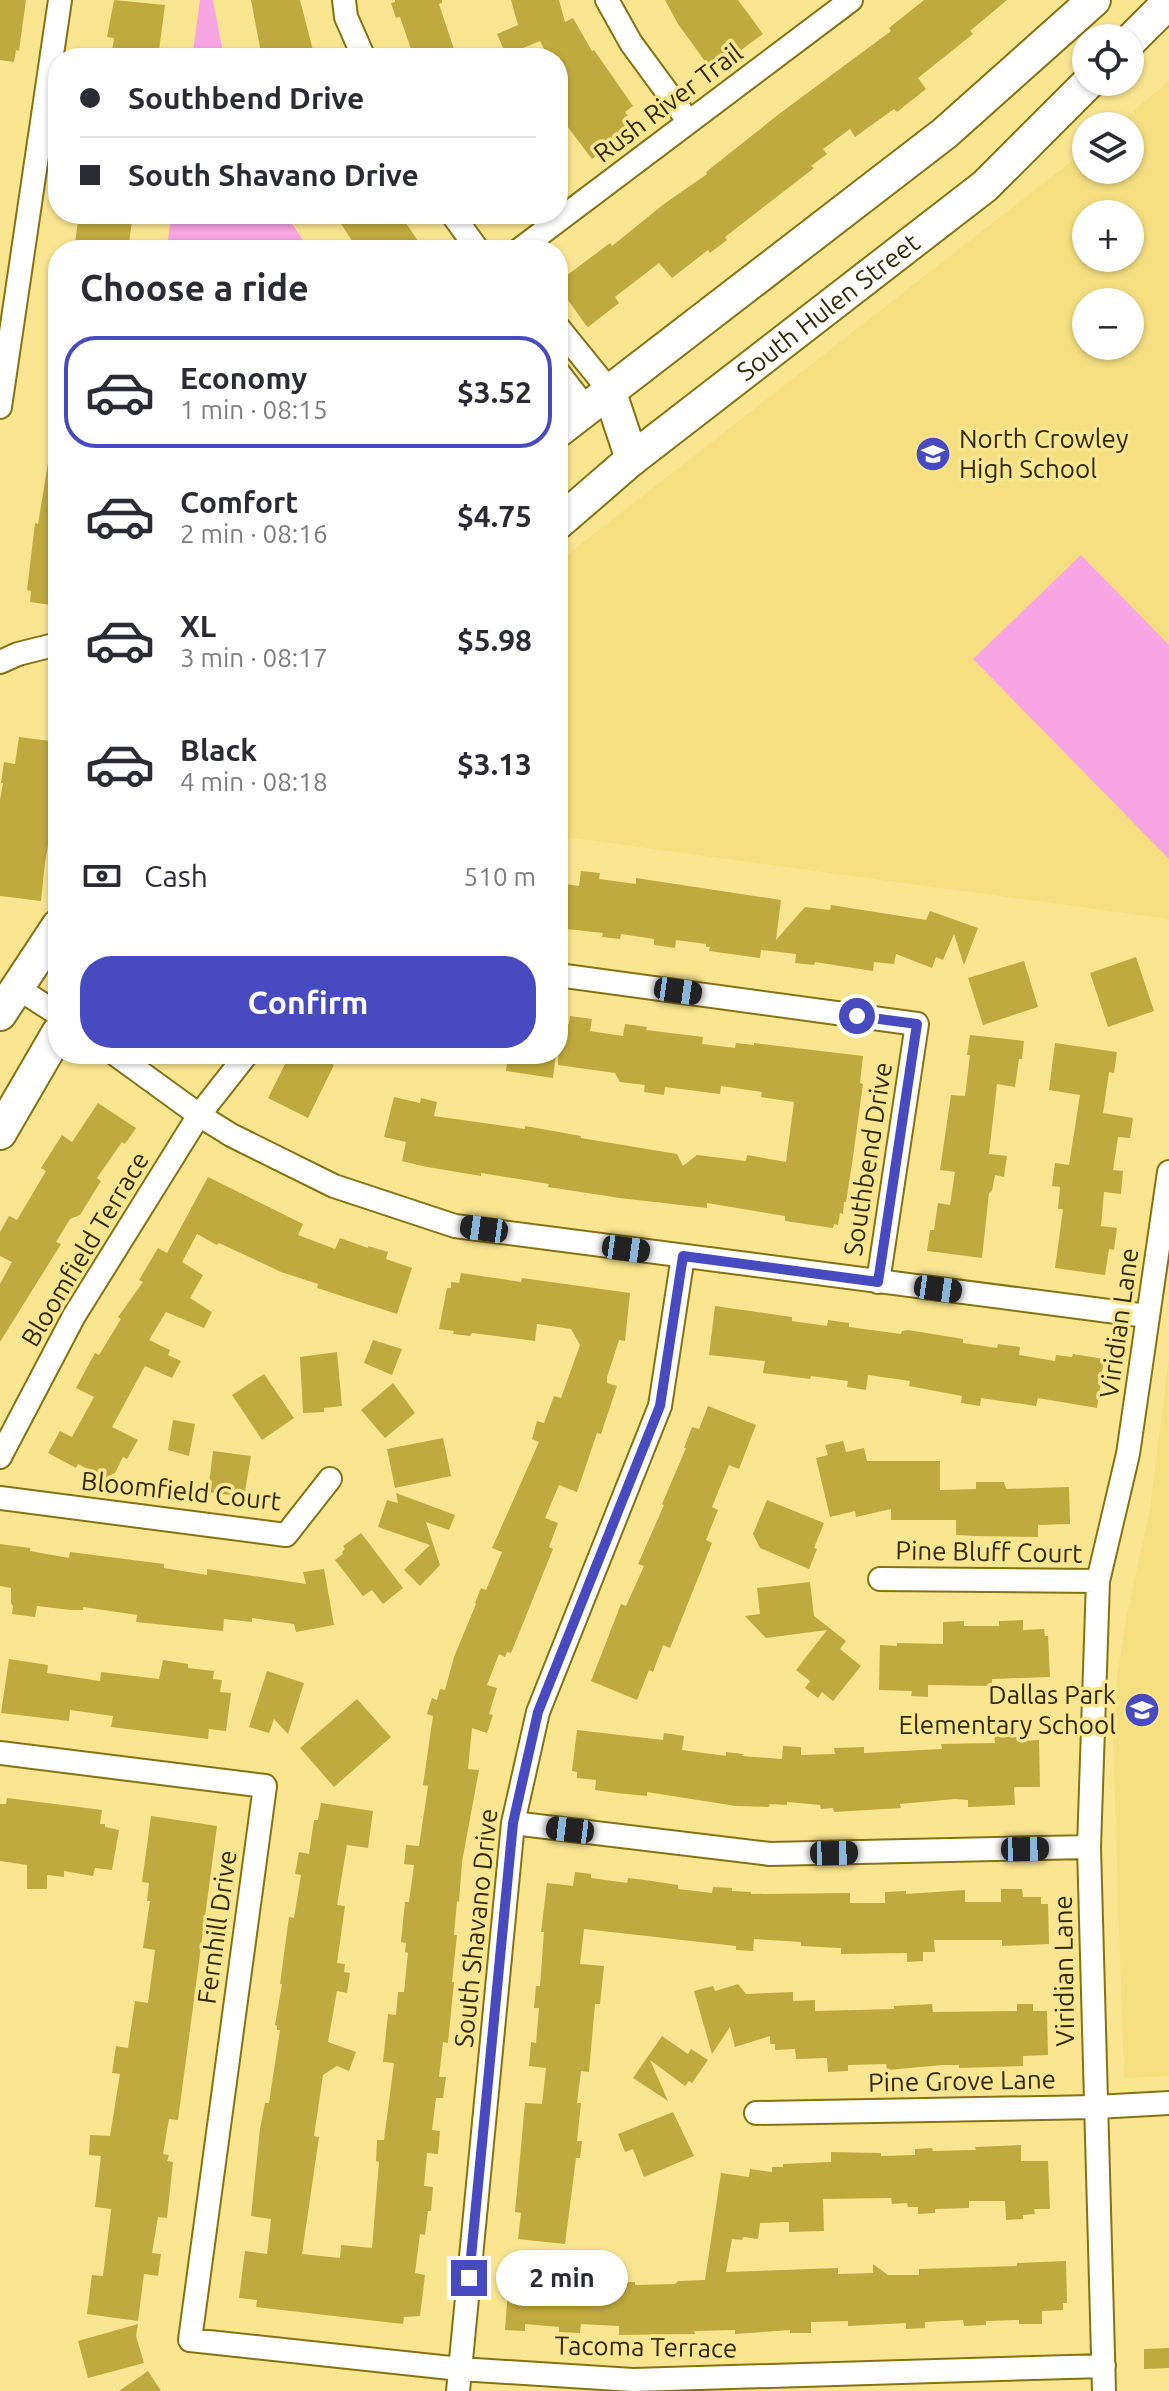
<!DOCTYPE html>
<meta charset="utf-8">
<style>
body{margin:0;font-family:Ubuntu,sans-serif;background:#f7f7f7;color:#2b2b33;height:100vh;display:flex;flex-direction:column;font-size:30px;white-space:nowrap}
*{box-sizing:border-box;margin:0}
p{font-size:26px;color:#7c7c81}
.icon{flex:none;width:44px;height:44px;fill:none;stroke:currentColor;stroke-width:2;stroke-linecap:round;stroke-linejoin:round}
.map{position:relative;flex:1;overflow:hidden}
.drawer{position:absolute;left:48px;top:240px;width:520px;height:824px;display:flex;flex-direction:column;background:#fff;border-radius:32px;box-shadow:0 2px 6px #0004}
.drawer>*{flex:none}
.banner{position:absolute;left:48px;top:48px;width:520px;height:176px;border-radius:32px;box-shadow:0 2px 6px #0004;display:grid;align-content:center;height:176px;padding:0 32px;background:#fff}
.tools{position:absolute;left:1072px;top:24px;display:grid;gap:16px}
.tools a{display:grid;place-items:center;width:72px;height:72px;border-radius:50%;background:#fff;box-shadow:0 2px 6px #0004;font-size:40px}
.end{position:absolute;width:36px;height:36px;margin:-18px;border:10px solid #484ac0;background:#fff;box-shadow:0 0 0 4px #fff}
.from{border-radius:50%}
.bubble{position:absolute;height:56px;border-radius:28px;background:#fff;box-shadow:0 2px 6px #0004;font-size:26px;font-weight:700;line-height:56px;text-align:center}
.car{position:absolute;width:24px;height:48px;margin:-24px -12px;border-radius:10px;box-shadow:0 0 6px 2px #0007;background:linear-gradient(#222 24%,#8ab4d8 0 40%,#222 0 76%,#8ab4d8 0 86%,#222 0)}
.banner b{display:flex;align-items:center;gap:28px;height:76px;font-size:30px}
.banner b+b{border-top:2px solid #e1e1e2}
.banner i{width:20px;height:20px;background:#2b2b33}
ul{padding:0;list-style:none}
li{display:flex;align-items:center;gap:24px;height:112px;margin:0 16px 12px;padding:0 16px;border:4px solid transparent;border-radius:32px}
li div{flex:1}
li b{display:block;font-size:30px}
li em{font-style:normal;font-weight:700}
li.on{border-color:#484ac0}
li>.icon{width:72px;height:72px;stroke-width:1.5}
h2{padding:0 32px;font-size:36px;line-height:96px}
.pay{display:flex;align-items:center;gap:20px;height:88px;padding:0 32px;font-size:30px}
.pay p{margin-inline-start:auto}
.button{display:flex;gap:16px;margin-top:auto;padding:16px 32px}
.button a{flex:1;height:92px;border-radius:32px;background:#484ac0;color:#fff;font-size:32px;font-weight:700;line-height:92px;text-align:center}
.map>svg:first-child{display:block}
.built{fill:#f5df80;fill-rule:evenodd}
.green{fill:#f8a5e3}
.building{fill:#c0a93e}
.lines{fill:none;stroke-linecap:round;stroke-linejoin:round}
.street-casing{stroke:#857212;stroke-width:26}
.secondary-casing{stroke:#857212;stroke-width:36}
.street{stroke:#fff;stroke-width:22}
.secondary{stroke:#fff;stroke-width:32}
.route{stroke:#484ac0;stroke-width:10}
.labels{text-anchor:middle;stroke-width:7;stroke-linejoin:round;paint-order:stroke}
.street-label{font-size:26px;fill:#312903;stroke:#fae691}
.poi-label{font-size:26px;fill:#312903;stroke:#fae691;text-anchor:start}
</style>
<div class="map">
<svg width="1169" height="2391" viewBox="0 0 1169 2391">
<rect width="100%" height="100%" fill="#fae691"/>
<!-- built -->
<path class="built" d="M1169 81V919L558 836V562L1086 150V170H1130V126H1115ZM1086 214H1130V258H1086ZM1086 302H1130V346H1086Z
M1169 1358V2076L1124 2078 1113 1742 1117 1677 1126 1619 1150 1509Z"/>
<!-- green -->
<path class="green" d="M200 0H213L224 58H192Z
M171 214H286L309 250H167Z
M1081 555 1169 645V859L973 659Z"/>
<!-- building -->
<path class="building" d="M0 0H26L19 51 16 50 14 62 0 60Z
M114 0 165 5 158 58H111L114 38 107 37Z
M251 0H300L315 58H262Z
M395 0H442V3L439 4 457 58H414L400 17 396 18 391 3 395 2Z
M511 0H559L565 22 573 18 592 51 594 50 633 106 625 112 635 126 592 159 558 114V58H549L540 41 506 55 497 34 518 25Z
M665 0H738L763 34 712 71 678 24Z
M924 0H1007L970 31 973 34 918 78 926 89 897 112 894 109 855 137 850 129 823 149 827 154 811 166 814 168 725 237 727 240 710 253 708 250 672 278 659 263 615 297 619 303 588 327 585 324 558 286V282L610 243 612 246 664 204 707 174 706 172 779 114 891 31 889 28Z
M79 214H133L128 250H74Z
M335 214H400L424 250H361L356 244H354Z
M49 457 58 458V606L30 602 31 591 27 590 35 523 38 524Z
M19 737 58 742 56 769 58 770V791H54L56 815 53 819 45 862 41 901 0 896V800L3 783H1L4 762 15 764Z
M581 871 600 873 599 879 636 884V878L781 900 776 940 805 907 830 910 831 905 926 920 930 911 978 928 964 965 954 934 943 960 936 957 932 968 896 954 894 964 874 962 873 971 815 962 814 965 795 963 796 954 761 950 760 958 709 951 710 947H706V944L676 940 675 948 654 945V939L621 934 620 939 602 937 603 933 558 928V883L579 886Z
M1136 957 1154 1011 1108 1027 1090 973Z
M1024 961 1038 1007 983 1025 968 978Z
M570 1016 592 1019 590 1031 623 1036 625 1024 647 1027 646 1030 703 1037 702 1044 735 1048 736 1043 754 1045V1043L863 1056 860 1083 863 1084 852 1164 846 1202H844L843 1214 840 1213 838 1225 834 1224 833 1228 785 1221V1216L707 1203V1208L620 1198 548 1187 549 1184 481 1173V1176L422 1166 402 1161 406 1142 384 1137 394 1097 420 1103 421 1098 437 1102 434 1116 525 1129V1126L581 1136V1138L677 1154 683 1166 697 1155 746 1161 747 1155 786 1162 794 1102 761 1097 762 1092 721 1086 720 1094 665 1087 664 1095 644 1092 645 1085 620 1082 615 1073 558 1065V1022L569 1024Z
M970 1035 1024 1041 1022 1059H1019L1015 1087 997 1084 989 1154 1007 1156 1004 1177 995 1175 992 1191 989 1193 982 1258 927 1251 930 1230H934L938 1203 950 1205 955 1172 940 1170 951 1095 965 1096 970 1055H967Z
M1055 1043 1117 1052 1114 1073 1109 1072 1103 1113 1133 1118 1130 1138 1118 1137 1113 1170 1123 1171 1121 1194 1104 1192 1101 1226 1117 1228 1114 1250 1109 1249 1105 1275 1055 1268 1063 1209H1058L1060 1187 1052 1186 1055 1163 1069 1165 1080 1095 1049 1090Z
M290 1054H312L334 1065 308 1118 268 1098Z
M508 1054H556L553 1078 506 1071Z
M98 1103 136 1128 125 1144 122 1142 97 1178 101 1181 80 1215 70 1219 56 1242 61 1244 0 1342V1284L12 1262 0 1256V1232L9 1216 17 1220 46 1171 41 1168 62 1135 72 1142Z
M208 1177 303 1224 298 1235 335 1249 340 1238 368 1248V1246L388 1252 386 1259 412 1268 397 1314 317 1288 318 1284 281 1272 219 1243 217 1245 197 1234 182 1262 203 1275 190 1298 212 1312 204 1328 166 1312 149 1340 170 1350 168 1355 181 1361 172 1378 145 1366 112 1427 138 1440 127 1459 123 1457 115 1473 105 1478 78 1464 76 1468 48 1453 60 1431 72 1437 94 1397 76 1388 95 1353 99 1355 121 1319 118 1317 143 1282 139 1280 158 1248 167 1253Z
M461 1273 521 1282 522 1278 630 1293 625 1341 619 1340 607 1377V1383L617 1386 601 1434 597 1433 577 1492 559 1485 545 1518 558 1523 549 1547 553 1549 511 1653 507 1652 505 1657 499 1654 487 1685 497 1688 489 1714 493 1715 487 1733 472 1728 468 1769 479 1770 462 1862 459 1902 457 1901 454 1935H457L452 1982H454L448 2043 443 2042 439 2077H446L443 2098H436L432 2130 440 2131 438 2154 427 2153 424 2186 433 2187 431 2211H428L425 2235 420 2234 415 2273 425 2275 420 2316 404 2317 403 2324 256 2307 257 2300 239 2298 245 2251 267 2254 271 2219 251 2216 260 2129 265 2103H269L280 2030H277V2026L275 2025 282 1984H280L286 1939 289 1917 294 1918 301 1875 295 1874 299 1852 309 1854 314 1820H318L321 1803 373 1811 368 1848 347 1845 337 1905 345 1906 337 1963 345 1964 344 1972 350 1973 347 1993 337 1991 328 2042 356 2052 349 2071 337 2066 323 2075 314 2136 319 2137 302 2254 340 2258 341 2245 372 2248 379 2162 376 2161 377 2140H384L394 2063 383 2062 388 2014 396 2015 398 1992H404L408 1953 405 1952 406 1943 401 1942 405 1902H409L414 1865 404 1864 406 1845 419 1846 428 1786 423 1785 433 1716 427 1714 432 1698 437 1700 440 1689 445 1690 454 1657 476 1604 475 1603 481 1588 486 1590 502 1552 492 1548 539 1442 532 1439 537 1421 544 1423 554 1396 561 1398 580 1345 571 1329 537 1324 535 1341 472 1333 470 1336 453 1334 454 1331 439 1329 447 1288H451V1282L459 1283Z
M715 1306 792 1317V1321L827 1326 828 1320 849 1323V1327L901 1334 902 1331 908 1330 963 1339V1343L997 1348 998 1344 1020 1347 1019 1355 1055 1361 1056 1355 1072 1357 1073 1354 1104 1359 1097 1408 1038 1398 1036 1406 981 1398 980 1406 961 1403 962 1396 909 1386 910 1381 868 1375 866 1390 847 1387 848 1381 811 1376 810 1379 763 1373 765 1361 709 1355Z
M373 1340 402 1349 392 1375 364 1363Z
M337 1352 342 1406 324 1408V1412L303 1413 300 1357Z
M264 1374 294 1418 262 1440 232 1395Z
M393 1383 415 1413 385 1438 361 1410Z
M708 1406 756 1425 739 1469 729 1465 712 1507 718 1510 706 1540 712 1543 670 1648 663 1645 653 1672 649 1670 637 1700 591 1681 621 1604 626 1606 644 1566 638 1564 664 1505 662 1504 686 1448H684L692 1427 699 1429Z
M173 1420 195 1424 189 1456 168 1450Z
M443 1438 451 1476 395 1488 387 1449Z
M843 1441 846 1452 864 1448 867 1461H940V1490L976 1489V1482H1004L1006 1489 1069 1487 1070 1524 1038 1525V1537L975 1536 956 1535V1520H891V1509L856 1517 855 1511 830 1517 816 1458 828 1455 825 1445Z
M213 1451 251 1456 244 1497 208 1492Z
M396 1493 455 1515 449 1530 426 1522 440 1565 420 1586 404 1570 430 1545 378 1527 387 1500 398 1503Z
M767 1500 824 1523 814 1548 817 1549 809 1569 760 1548 753 1534Z
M361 1533 403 1588 383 1604 372 1590 363 1596 335 1560 343 1554 342 1552 345 1549 343 1546Z
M0 1544 30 1548V1551L69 1558 70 1552 164 1564V1568L207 1575V1569L306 1584 303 1572 324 1569 334 1625 296 1632 294 1624 252 1618V1622L224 1619 223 1631 136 1622 137 1615 83 1607V1610H71L37 1606 35 1617 12 1614 13 1606 11 1603V1588L0 1586Z
M810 1582 814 1616 846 1641 840 1649 861 1666 833 1701 822 1692 818 1698 805 1688 810 1681 796 1670 827 1630 766 1638 745 1616 760 1614 757 1588Z
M1023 1620V1630L1044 1629 1045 1636H1048L1050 1677 992 1679V1686L928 1685V1697L911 1696 912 1691 879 1690 880 1645 897 1646V1643L943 1644V1622L964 1621V1626H999V1621Z
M9 1659 48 1665 47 1673 100 1681 101 1672 159 1679 163 1660 188 1664V1668L214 1671 213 1679 222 1680 220 1692 231 1693 226 1731 209 1729 208 1739 111 1727 113 1716 70 1710 69 1721 1 1713Z
M267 1671 304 1683 288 1734 274 1719 269 1733 249 1727Z
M357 1699 391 1737 334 1787 300 1748Z
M577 1730 663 1740 664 1733 684 1736 682 1750 726 1756V1752L743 1754 742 1756 782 1759 783 1746 801 1747V1755L835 1754 834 1748 864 1747V1753L942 1749 941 1744 995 1743 994 1732 1011 1731V1737H1021V1741L1039 1740 1040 1787H1014L1015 1805 968 1807V1800L955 1799 900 1804 901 1808 834 1812 833 1808 821 1809 820 1805 787 1802V1805L770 1804 769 1807 736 1806 647 1792V1796L617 1793 595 1790 596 1780 577 1778V1772L572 1771Z
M7 1798 102 1810 100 1824H105V1827L119 1830 112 1870 95 1868 93 1876 64 1871V1877L47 1875V1889H27V1865L0 1861V1804H6Z
M151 1816 217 1826 178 2120 169 2119 163 2154 169 2155 167 2161 173 2162 167 2218 158 2217 152 2253 161 2254 158 2276 144 2274 138 2321 87 2314 92 2275 103 2276 111 2211V2209L95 2207 101 2156 89 2155 90 2135 110 2136 120 2074 112 2073 116 2046 128 2048 135 2001 148 2003 155 1950 143 1948 150 1901H147L149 1883 142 1882Z
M575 1872 591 1874V1878L627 1883 628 1878 645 1880 678 1885V1889L712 1893 713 1887 732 1888V1891L751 1892V1894L850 1893V1903H885V1892L906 1891V1894L965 1890V1902H1001V1889H1022L1023 1897H1041V1904H1048L1049 1944 1002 1946V1940H934L935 1952H923V1961L907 1962V1953L841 1954V1948L801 1946V1942L754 1939 753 1951 736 1950V1946L584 1929 580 1964 604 1966 600 2004H595L589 2072 581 2071 577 2103H581L577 2141H582L580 2158H576L565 2244 518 2239 521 2213 515 2212 525 2103 542 2104 546 2068 529 2066 531 2042 536 2043 539 2008H534L536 1986H540L544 1932H541L547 1883 573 1886Z
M738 1984 746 1994 793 1992V2001L815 2000V2011L894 2009V2006L932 2004 933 2012 1017 2011V2004H1033V2011H1047L1048 2055 1023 2056V2066L959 2068V2065H943L887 2070 886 2064 848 2065V2071L828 2072 827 2058 796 2059 795 2049 775 2050V2044H770V2036L735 2047 730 2027 712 2054 694 1991 713 1986 715 1991Z
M662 2036 688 2054 691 2049 708 2060 692 2083 689 2081 685 2086 650 2060 668 2101 633 2078Z
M673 2112 694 2156 644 2177 633 2149 625 2152 618 2134Z
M1021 2145V2161H1048L1050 2209H1034L1035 2214 1023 2215V2219L1006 2220 1005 2201H969V2208L935 2209V2213L918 2214V2207H908L907 2203 892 2204 891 2198 823 2199 824 2231 789 2232V2222L760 2223 758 2239 743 2237 742 2240 732 2239 726 2272 838 2268V2274L873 2273V2264L888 2275H919V2269L1017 2266V2263L1066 2261 1067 2303H1063V2310L1042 2311V2324H1019V2320L986 2321V2325L964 2326 963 2320 925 2322V2328L906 2329V2323L848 2326V2321L811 2322V2333H790V2330L735 2334V2330L694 2331 695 2334 619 2335V2326L581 2324 580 2333 559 2332V2327L525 2324V2331L505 2330 509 2276 580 2280V2273L596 2274V2279L610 2280V2282H635V2285L675 2284 678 2281 705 2280 721 2173 749 2177 750 2169 772 2172V2167H783V2164L831 2162V2152L881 2153V2156L915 2155V2149L932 2148 933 2151 976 2150 975 2147Z
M138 2324 136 2336 144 2363 88 2378 78 2341Z
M1169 2348V2368L1144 2369V2349Z
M148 2371 161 2391H119Z"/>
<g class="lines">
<defs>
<path id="street" d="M344 0 346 17 364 58
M607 0 631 43 689 122
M452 214 478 250
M519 250 851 0
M558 327 609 390
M558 372 586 408
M0 407 60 0
M0 662 18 654 58 644
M558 975 917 1024 878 1282
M16 987 58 1014
M115 1054 199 1115 231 1135 334 1186 455 1226 1147 1316
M0 1457 74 1316 199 1115 247 1054
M0 1498 286 1535 330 1479
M880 1579 1098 1581
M0 1753 265 1786 190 2340 460 2369 633 2380 1104 2366
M513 1823 770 1854 1089 1847
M756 2113 1096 2107 1169 2103
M458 2391 513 1823 538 1712 660 1406 683 1256
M1104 2391 1089 1847 1098 1581 1128 1454 1169 1172"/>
<g id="secondary">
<path d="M1130 41 1169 2"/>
<path d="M609 390 632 459"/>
<path d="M558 431 945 133 1094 0"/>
<path id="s1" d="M558 523 632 459 985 186 1089 82"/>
<path d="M0 1014 58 926"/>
<path d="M0 1133 58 1033"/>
</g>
</defs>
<!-- street casing -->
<use href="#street" class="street-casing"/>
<!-- secondary casing -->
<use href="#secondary" class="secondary-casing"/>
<!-- street -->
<use href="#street" class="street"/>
<!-- secondary -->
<use href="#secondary" class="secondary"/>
</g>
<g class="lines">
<!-- route -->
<path class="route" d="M469 2278 513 1823 538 1712 660 1406 683 1256 878 1282 917 1024 857 1016"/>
</g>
<!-- icons -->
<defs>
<symbol id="school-disc" viewBox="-11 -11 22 22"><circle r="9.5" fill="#484ac0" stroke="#fae691"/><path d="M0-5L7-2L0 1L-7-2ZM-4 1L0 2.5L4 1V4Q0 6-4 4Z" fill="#fff"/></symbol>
</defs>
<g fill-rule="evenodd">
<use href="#school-disc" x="913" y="434" width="40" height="40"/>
<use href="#school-disc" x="1122" y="1690" width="40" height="40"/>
</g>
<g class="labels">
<!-- street labels -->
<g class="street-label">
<text transform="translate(668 103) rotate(-37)" y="9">Rush River Trail</text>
<text dy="9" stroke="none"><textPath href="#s1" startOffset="346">South Hulen Street</textPath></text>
<text transform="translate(868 1159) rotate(-81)" y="9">Southbend Drive</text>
<text transform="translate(85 1249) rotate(-59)" y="9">Bloomfield Terrace</text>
<text transform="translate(1119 1323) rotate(-82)" y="9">Viridian Lane</text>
<text transform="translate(181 1491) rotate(6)" y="9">Bloomfield Court</text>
<text transform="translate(989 1552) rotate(1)" y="9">Pine Bluff Court</text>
<text transform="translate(217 1927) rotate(-82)" y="9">Fernhill Drive</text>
<text transform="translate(476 1928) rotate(-84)" y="9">South Shavano Drive</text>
<text transform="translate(1064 1971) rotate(-91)" y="9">Viridian Lane</text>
<text transform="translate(962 2081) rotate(-1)" y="9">Pine Grove Lane</text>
<text transform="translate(646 2347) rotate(1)" y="9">Tacoma Terrace</text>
</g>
<!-- poi labels -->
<g class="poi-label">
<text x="959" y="448">North Crowley<tspan x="959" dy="30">High School</tspan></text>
<text x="1116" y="1704" text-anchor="end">Dallas Park<tspan x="1116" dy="30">Elementary School</tspan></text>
</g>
</g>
</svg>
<div class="tools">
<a><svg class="icon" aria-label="locate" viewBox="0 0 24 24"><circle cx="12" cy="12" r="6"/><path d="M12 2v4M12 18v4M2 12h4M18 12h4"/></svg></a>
<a><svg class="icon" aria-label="layers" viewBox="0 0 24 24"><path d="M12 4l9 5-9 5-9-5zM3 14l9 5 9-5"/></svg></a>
<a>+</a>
<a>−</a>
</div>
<i class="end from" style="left:857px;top:1016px"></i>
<i class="end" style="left:469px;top:2278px"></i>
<div class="bubble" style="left:496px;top:2250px;width:132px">2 min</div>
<i class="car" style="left:678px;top:991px;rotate:98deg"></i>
<i class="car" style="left:484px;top:1229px;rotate:278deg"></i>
<i class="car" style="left:626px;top:1249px;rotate:98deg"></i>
<i class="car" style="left:938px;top:1289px;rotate:98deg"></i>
<i class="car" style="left:570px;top:1830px;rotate:277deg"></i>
<i class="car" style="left:1025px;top:1849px;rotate:89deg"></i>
<i class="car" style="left:834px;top:1853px;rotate:89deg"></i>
<div class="banner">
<b><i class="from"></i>Southbend Drive</b>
<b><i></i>South Shavano Drive</b>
</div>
<section class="drawer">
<h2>Choose a ride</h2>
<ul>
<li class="on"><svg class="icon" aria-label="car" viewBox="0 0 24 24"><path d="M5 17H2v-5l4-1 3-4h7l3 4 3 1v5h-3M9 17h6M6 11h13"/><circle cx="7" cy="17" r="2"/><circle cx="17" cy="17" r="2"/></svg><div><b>Economy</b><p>1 min · 08:15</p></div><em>$3.52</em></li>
<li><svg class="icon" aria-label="car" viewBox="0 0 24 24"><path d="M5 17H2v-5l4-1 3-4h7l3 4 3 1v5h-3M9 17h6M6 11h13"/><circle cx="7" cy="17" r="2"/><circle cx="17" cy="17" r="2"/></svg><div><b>Comfort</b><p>2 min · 08:16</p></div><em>$4.75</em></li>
<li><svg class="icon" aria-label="car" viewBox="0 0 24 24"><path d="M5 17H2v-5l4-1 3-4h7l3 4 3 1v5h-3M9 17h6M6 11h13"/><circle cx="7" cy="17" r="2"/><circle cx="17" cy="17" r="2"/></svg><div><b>XL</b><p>3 min · 08:17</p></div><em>$5.98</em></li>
<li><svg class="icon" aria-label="car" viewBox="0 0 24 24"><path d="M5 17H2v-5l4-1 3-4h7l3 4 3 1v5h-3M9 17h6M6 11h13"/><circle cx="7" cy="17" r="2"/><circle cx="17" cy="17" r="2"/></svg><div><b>Black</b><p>4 min · 08:18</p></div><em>$3.13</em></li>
</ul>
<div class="pay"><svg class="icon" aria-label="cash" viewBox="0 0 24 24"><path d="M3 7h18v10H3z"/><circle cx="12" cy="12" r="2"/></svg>Cash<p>510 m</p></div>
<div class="button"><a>Confirm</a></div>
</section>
</div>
